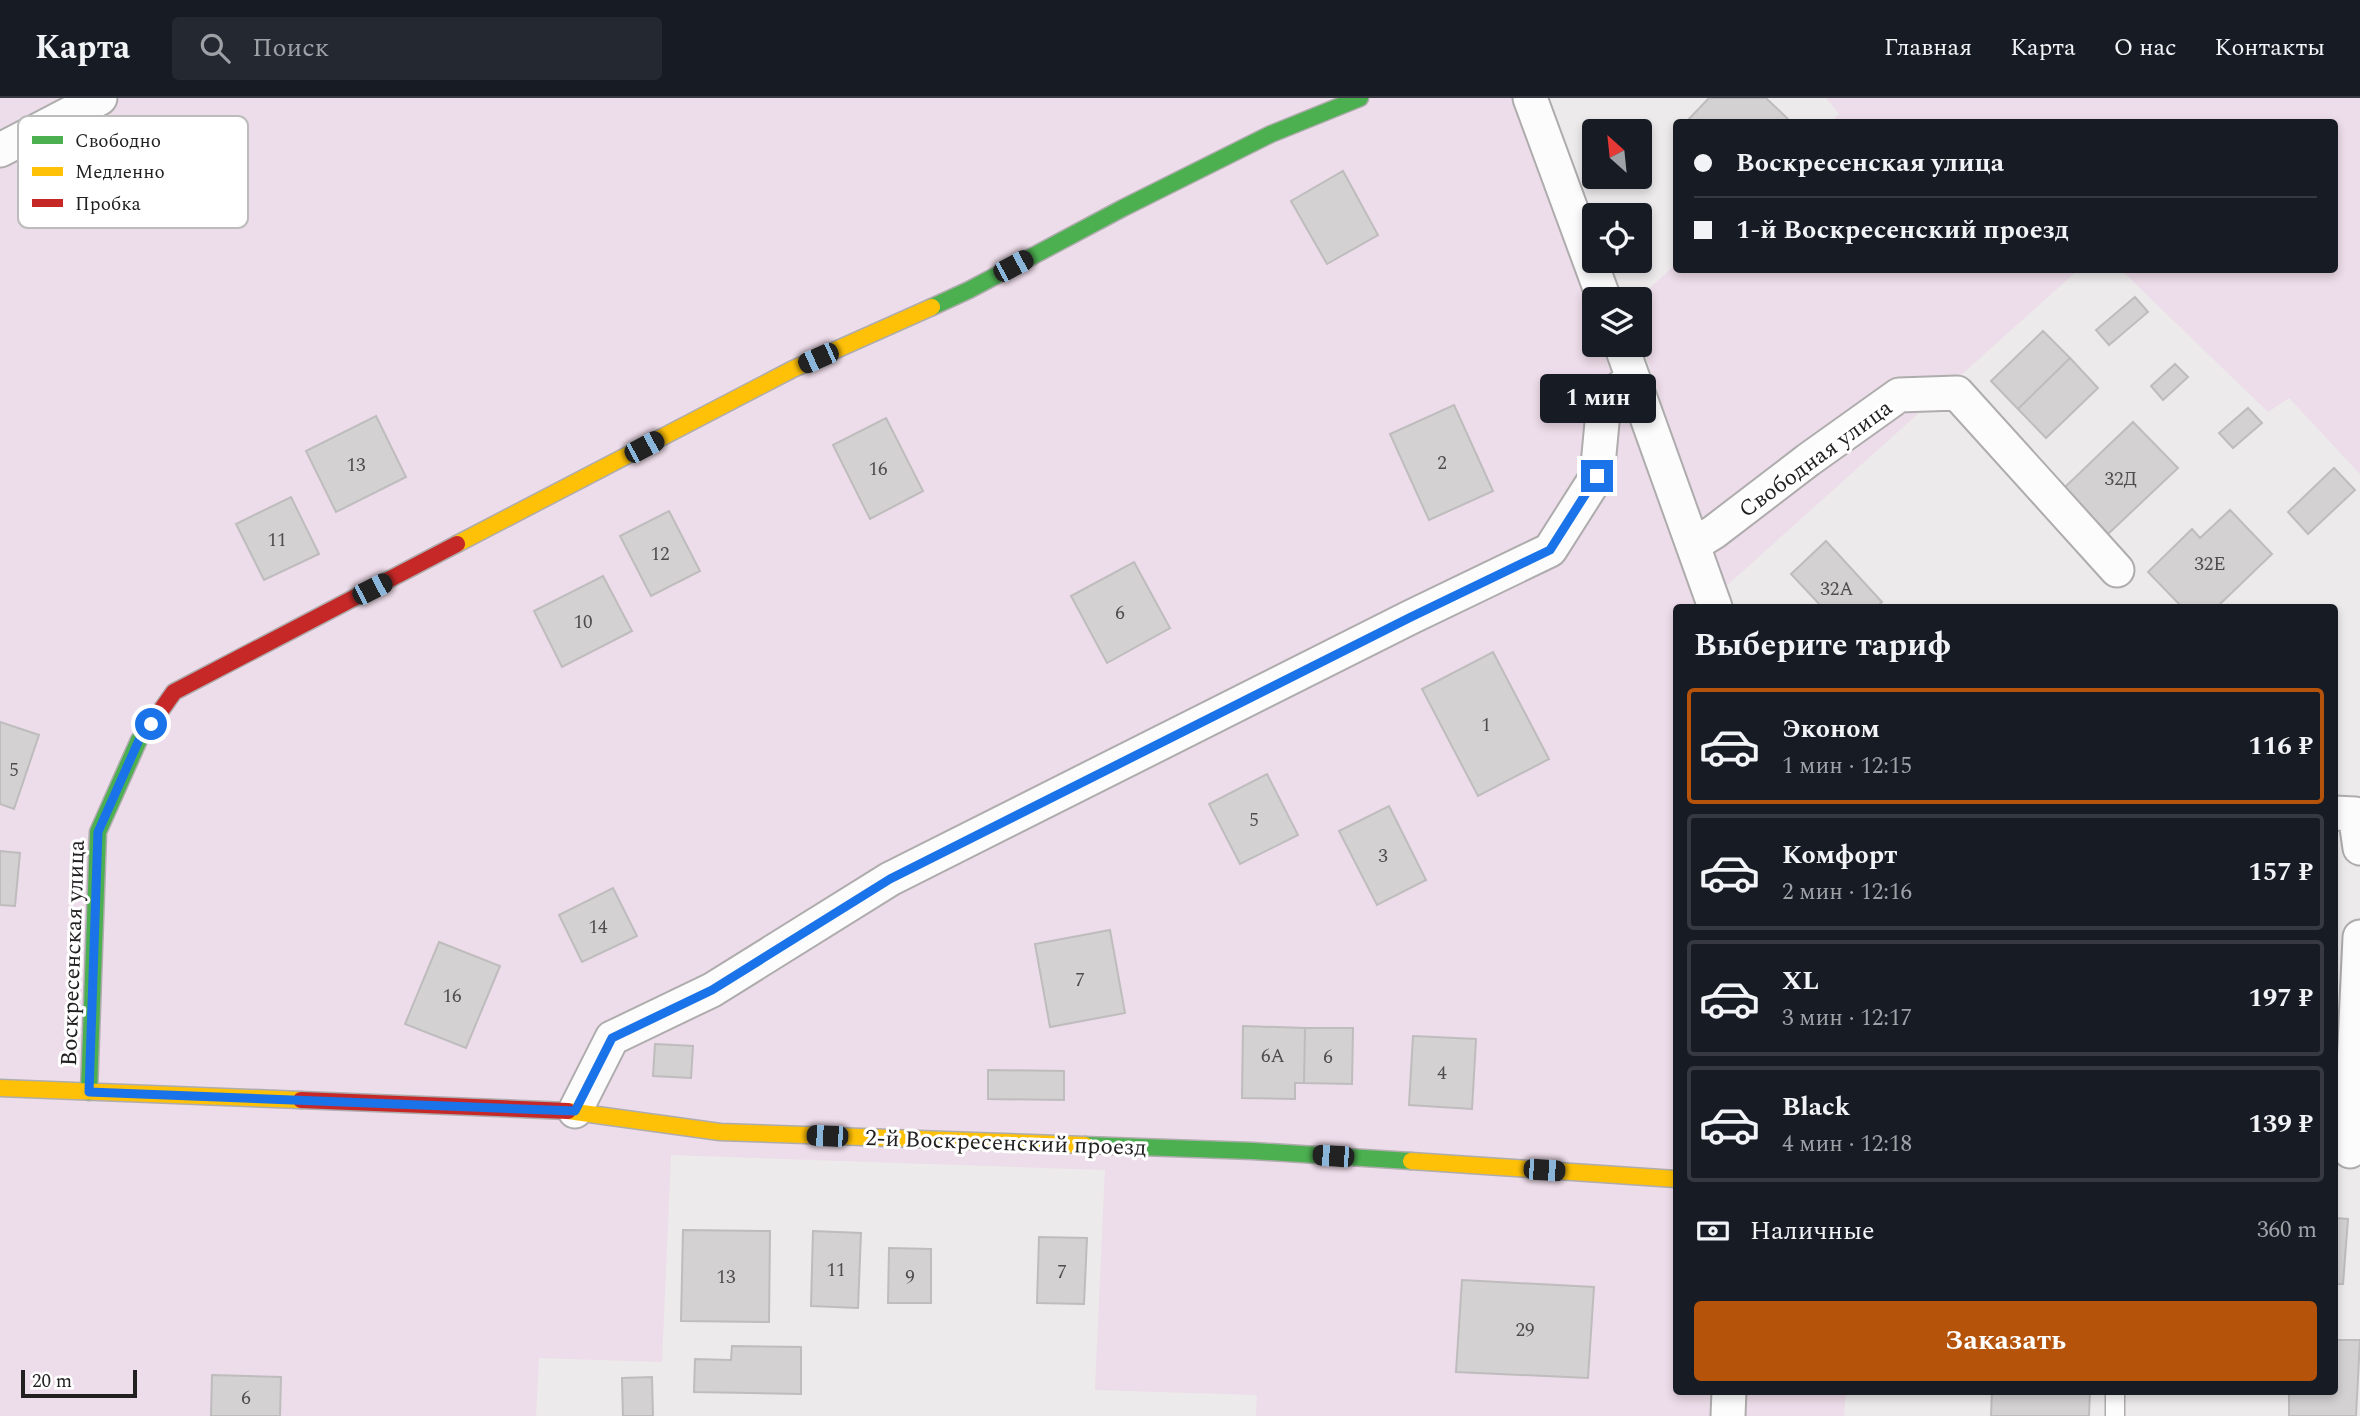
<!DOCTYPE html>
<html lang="ru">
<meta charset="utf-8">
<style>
body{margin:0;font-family:Spectral,serif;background:#242831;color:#f1f3f6;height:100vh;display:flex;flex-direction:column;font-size:26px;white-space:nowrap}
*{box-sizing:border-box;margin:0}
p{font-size:23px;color:#9ea1a6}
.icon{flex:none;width:38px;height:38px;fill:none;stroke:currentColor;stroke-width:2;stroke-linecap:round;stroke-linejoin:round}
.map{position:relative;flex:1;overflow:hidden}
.details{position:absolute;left:1673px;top:506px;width:665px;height:791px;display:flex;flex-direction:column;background:#171b24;border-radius:7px;box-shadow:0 4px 10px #0003}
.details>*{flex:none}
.hud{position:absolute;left:1673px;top:21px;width:665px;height:154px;border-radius:7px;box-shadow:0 4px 10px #0003;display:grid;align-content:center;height:154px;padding:0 21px;background:#171b24}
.needle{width:46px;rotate:333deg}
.fabs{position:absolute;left:1582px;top:21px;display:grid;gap:14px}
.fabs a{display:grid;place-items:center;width:70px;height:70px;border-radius:7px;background:#171b24;box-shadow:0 4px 10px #0003;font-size:35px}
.scale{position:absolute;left:21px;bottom:18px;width:116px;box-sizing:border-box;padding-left:7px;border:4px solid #211f20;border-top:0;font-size:19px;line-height:24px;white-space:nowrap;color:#211f20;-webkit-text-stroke:5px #fff;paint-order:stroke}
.end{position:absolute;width:32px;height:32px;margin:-16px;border:9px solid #1a73e8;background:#fff;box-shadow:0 0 0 4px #fff}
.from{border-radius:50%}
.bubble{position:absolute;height:49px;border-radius:7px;background:#171b24;box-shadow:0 4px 10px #0003;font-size:23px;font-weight:700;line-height:49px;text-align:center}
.car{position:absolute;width:21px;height:42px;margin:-21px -10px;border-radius:9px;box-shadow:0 0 5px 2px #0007;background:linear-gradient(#222 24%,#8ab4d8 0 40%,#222 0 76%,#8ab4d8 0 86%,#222 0)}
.hud b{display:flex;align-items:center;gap:24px;height:66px;font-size:26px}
.hud b+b{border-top:2px solid #363941}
.hud i{width:18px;height:18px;background:#f1f3f6}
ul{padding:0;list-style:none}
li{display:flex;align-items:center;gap:21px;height:116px;margin:0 14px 10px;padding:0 7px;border:4px solid #363941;border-radius:7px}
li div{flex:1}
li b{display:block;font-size:26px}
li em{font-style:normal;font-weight:700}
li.active{border-color:#b45309}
li>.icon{width:63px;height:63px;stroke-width:1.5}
h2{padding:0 21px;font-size:32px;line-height:84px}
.pay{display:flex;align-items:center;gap:18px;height:77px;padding:0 21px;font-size:26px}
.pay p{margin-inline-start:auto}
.primary-button{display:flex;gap:14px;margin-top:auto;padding:14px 21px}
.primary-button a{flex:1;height:80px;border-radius:7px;background:#b45309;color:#fff;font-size:28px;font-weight:700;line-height:80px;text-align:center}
header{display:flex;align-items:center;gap:42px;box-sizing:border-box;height:98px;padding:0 35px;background:#171b24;border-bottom:2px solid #363941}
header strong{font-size:33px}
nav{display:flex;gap:38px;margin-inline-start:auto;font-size:24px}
.search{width:490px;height:63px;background:#242831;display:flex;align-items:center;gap:18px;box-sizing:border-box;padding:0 24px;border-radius:7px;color:#9ea1a6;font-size:26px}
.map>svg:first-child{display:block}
.green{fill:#eddce9}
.building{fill:#d3d1d2;stroke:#bebcbd;stroke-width:2}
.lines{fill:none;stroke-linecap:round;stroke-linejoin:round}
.lane-casing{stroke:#aeacad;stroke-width:21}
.street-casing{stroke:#aeacad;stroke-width:37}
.fast-casing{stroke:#aeacad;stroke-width:19}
.slow-casing{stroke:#aeacad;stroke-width:19}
.jam-casing{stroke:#aeacad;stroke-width:19}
.lane{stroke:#fcfcfc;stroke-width:18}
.street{stroke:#fcfcfc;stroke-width:33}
.fast{stroke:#4caf50;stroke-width:16}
.slow{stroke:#ffc107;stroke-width:16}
.jam{stroke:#c62828;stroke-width:16}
.route{stroke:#1a73e8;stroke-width:9}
.labels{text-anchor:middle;stroke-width:6;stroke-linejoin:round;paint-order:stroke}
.number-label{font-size:19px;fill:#4e4c4c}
.street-label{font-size:23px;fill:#211f20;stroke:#fff}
.key{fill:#fff;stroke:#bcbcbc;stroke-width:2}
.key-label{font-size:19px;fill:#211f20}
</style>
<header>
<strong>Карта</strong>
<div class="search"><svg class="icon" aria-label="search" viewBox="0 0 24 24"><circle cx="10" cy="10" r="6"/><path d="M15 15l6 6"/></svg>Поиск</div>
<nav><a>Главная</a><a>Карта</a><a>О нас</a><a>Контакты</a></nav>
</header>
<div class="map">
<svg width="2360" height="1318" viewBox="0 0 2360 1318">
<rect width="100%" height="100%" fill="#eceaeb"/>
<!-- green -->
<path class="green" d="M0 0H1520L1594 229V247H1601L1698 509H1676V1293H1846L1844 1318H1256L1257 1297 1095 1292 1105 1072 671 1057 662 1264 539 1260 536 1318H0Z
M1826 0H2360V376L2289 300 2268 314 2121 172H2334V24H1831L1839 16Z
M1676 166V172H2078L1723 491 1640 240V201H1638Z"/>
<!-- building -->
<path class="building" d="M1709 0H1766L1789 22 1787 24H1686Z
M1343 73 1378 137 1327 166 1291 103Z
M2135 199 2148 214 2109 247 2096 232Z
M2043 233 2070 260 2018 311 1991 283Z
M2070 260 2098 290 2046 340 2018 311Z
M2175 266 2188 279 2163 302 2151 288Z
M1454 307 1493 393 1429 422 1390 336Z
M2248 310 2262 325 2233 350 2219 335Z
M376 318 406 379 336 414 306 353Z
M886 320 923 393 870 421 833 347Z
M2133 324 2178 370 2108 436 2064 390Z
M2334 370 2355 392 2308 436 2288 414Z
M291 399 319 456 264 482 236 426Z
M2230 412 2272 456 2217 509H2182L2148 474 2192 431 2200 440Z
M669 413 700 473 651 498 620 438Z
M1826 443 1882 504 1877 509H1822L1791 476Z
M1134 464 1170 530 1107 565 1071 498Z
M603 478 632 533 562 569 534 513Z
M1493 554 1549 661 1478 698 1422 591Z
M0 624 39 637 14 711 0 706Z
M1267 676 1298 737 1240 766 1209 706Z
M1389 708 1426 782 1377 807 1339 733Z
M0 753 20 755 15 808 0 807Z
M613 790 637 838 582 864 559 817Z
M1110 832 1125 915 1050 929 1035 846Z
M439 844 500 868 466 950 405 926Z
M1243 928 1305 930 1304 985H1295V1001L1242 1000Z
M1305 930H1353L1352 986 1304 985Z
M1413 938 1476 941 1472 1011 1409 1007Z
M655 946 693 948 691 980 653 978Z
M988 972 1064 973V1002L988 1001Z
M2334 1120 2348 1121 2343 1186H2334Z
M683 1132 770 1133 769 1224 681 1223Z
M813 1133 861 1135 858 1210 811 1208Z
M1039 1139 1087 1140 1084 1206 1037 1205Z
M889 1150 931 1151V1205H888Z
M1462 1182 1594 1189 1588 1280 1456 1274Z
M2334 1242H2360L2356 1318H2289V1293H2334Z
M732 1248 801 1249V1296L694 1294 695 1261 731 1262Z
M212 1277 281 1279 280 1318H211Z
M652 1279 653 1318H623L622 1280Z
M1992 1293H2090L2089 1318H1991Z"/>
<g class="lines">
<defs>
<path id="lane" d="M2115 1318V1293"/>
<path id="street" d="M1530 0 1604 201
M0 52 100 0
M1621 247 1715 509
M1693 447 1714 434 1808 362 1899 297 1957 295 2117 472
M2334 715 2355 716 2360 750
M575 1013 612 940 712 892 890 781 1411 519 1550 452 1597 378 1604 303 1633 280
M2350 1053 2360 839
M1728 1318 1729 1293"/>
<path id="fast" d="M932 209 969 192 1123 110 1271 36 1360 0
M89 994 98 734 139 642 152 625
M1085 1047 1253 1053 1411 1063"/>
<path id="slow" d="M457 446 793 271 932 209
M0 990 301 1002
M568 1013 720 1034 1085 1047
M1411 1063 1676 1081"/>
<path id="jam" d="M152 625 174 594 457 446
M301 1002 568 1013"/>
</defs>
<!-- lane casing -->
<use href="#lane" class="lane-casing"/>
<!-- street casing -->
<use href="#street" class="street-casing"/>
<!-- fast casing -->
<use href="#fast" class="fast-casing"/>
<!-- slow casing -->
<use href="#slow" class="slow-casing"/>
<!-- jam casing -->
<use href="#jam" class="jam-casing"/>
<!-- lane -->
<use href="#lane" class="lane"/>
<!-- street -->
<use href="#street" class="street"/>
<!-- fast -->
<use href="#fast" class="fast"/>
<!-- slow -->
<use href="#slow" class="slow"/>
<!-- jam -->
<use href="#jam" class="jam"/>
</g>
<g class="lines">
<!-- route -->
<path class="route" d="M151 626 139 642 98 734 89 994 575 1013 612 940 712 892 890 781 1411 519 1550 452 1597 378"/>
</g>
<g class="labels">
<!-- number labels -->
<g class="number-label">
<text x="1442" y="371">2</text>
<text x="356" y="373">13</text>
<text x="878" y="377">16</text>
<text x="2121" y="387">32Д</text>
<text x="277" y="448">11</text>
<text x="660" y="462">12</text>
<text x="2210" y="472">32Е</text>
<text x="1837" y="497">32А</text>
<text x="1120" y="521">6</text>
<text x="583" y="530">10</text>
<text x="1486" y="633">1</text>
<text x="14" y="678">5</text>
<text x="1254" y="728">5</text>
<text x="1383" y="764">3</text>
<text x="598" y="835">14</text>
<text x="1080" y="888">7</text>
<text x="452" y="904">16</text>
<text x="1273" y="964">6А</text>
<text x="1328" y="965">6</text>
<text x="1442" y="981">4</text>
<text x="836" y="1178">11</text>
<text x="1062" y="1180">7</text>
<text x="726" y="1185">13</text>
<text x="910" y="1185">9</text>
<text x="1525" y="1238">29</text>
<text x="246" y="1306">6</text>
</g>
<!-- street labels -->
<g class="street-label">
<text transform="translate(1815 360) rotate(-36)" y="8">Свободная улица</text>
<text transform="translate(72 855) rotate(-88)" y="8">Воскресенская улица</text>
<text transform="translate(1006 1044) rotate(2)" y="8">2-й Воскресенский проезд</text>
</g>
</g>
<!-- legend -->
<rect x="18" y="18" width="230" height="112" rx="10" class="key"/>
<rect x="32" y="38" width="31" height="8" fill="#4caf50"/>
<rect x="32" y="69" width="31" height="9" fill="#ffc107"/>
<rect x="32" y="101" width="31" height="8" fill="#c62828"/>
<g class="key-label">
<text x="75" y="49">Свободно</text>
<text x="75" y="80">Медленно</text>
<text x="75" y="112">Пробка</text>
</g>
</svg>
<div class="fabs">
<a><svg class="needle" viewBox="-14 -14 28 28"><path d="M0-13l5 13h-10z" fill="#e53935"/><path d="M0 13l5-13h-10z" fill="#9ea1a6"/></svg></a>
<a><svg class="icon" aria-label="locate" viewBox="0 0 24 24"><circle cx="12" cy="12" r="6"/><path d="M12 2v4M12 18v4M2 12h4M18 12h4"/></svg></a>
<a><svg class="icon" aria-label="layers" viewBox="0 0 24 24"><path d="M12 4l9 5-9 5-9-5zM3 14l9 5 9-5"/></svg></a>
</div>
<div class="scale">20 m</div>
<i class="end from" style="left:151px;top:626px"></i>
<i class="end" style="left:1597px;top:378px"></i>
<div class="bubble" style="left:1540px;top:276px;width:116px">1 мин</div>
<i class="car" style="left:1013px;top:168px;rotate:62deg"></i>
<i class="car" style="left:818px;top:260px;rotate:246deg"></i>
<i class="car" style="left:644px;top:349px;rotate:62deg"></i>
<i class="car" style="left:372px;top:491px;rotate:63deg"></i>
<i class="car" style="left:827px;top:1038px;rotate:272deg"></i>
<i class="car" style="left:1333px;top:1058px;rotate:274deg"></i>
<i class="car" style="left:1544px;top:1072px;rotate:94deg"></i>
<div class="hud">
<b><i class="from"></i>Воскресенская улица</b>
<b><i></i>1-й Воскресенский проезд</b>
</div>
<section class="details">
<h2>Выберите тариф</h2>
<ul>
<li class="active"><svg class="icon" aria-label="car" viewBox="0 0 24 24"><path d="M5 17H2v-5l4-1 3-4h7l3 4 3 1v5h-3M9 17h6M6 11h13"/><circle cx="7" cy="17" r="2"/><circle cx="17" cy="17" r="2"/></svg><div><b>Эконом</b><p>1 мин · 12:15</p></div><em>116 ₽</em></li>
<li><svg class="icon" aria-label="car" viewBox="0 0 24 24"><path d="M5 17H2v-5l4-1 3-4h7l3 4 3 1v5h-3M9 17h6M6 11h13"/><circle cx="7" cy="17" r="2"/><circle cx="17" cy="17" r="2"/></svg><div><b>Комфорт</b><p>2 мин · 12:16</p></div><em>157 ₽</em></li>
<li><svg class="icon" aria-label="car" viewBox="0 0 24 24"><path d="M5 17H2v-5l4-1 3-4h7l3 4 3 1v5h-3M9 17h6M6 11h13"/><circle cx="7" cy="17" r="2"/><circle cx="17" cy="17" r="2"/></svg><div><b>XL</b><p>3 мин · 12:17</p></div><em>197 ₽</em></li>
<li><svg class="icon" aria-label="car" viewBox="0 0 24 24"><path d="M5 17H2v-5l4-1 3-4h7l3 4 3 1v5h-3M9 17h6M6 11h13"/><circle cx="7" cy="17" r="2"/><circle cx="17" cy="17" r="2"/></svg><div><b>Black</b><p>4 мин · 12:18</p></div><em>139 ₽</em></li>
</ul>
<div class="pay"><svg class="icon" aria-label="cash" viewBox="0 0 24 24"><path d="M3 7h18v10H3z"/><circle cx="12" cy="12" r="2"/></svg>Наличные<p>360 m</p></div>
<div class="primary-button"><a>Заказать</a></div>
</section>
</div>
